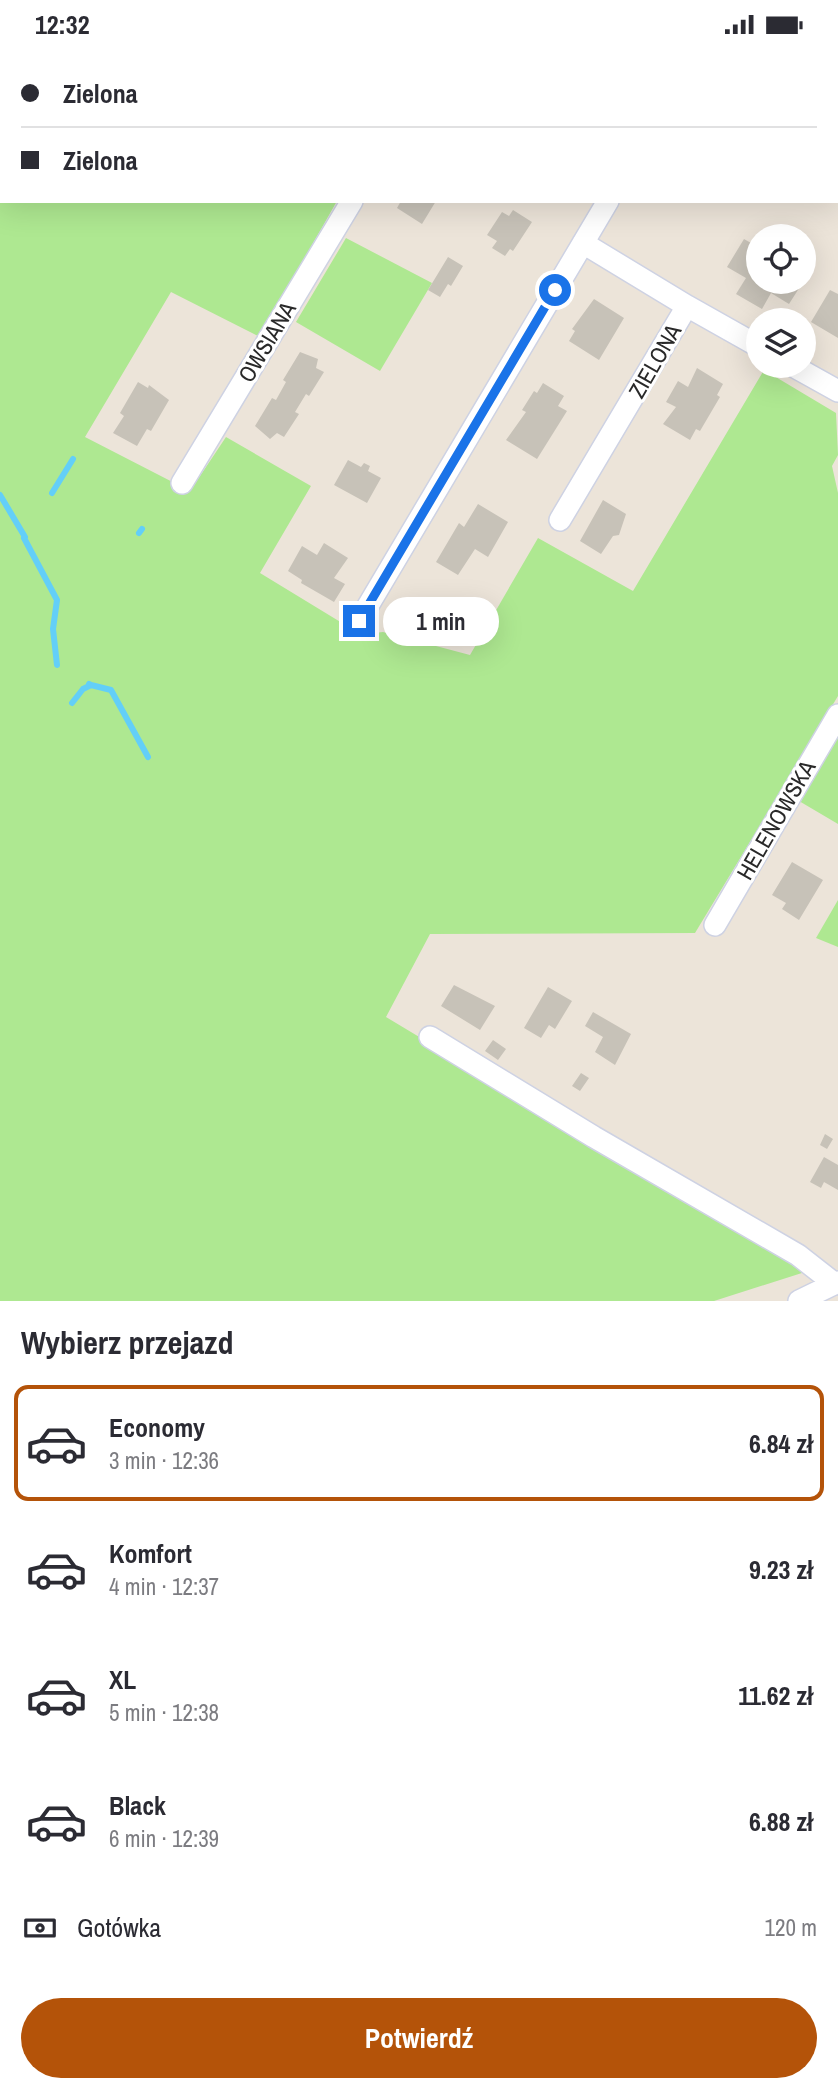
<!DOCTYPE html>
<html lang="pl">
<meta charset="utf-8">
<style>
body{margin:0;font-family:"Archivo Narrow",sans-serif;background:#f2f2f3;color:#2b2b33;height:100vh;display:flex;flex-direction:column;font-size:26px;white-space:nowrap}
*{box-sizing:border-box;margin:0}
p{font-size:23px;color:#7c7c81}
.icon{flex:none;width:38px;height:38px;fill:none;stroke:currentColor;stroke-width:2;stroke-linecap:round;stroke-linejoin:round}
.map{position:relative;height:1252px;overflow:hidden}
.drawer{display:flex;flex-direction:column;background:#fff;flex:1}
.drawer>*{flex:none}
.top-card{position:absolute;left:0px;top:0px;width:838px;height:154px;box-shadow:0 7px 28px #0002;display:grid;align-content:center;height:154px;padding:0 21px;background:#fff}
.controls{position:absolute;left:746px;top:175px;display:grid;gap:14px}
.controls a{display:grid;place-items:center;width:70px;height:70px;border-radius:50%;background:#fff;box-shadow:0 7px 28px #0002;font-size:35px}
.end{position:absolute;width:32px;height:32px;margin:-16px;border:9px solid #1a73e8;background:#fff;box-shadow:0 0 0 4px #fff}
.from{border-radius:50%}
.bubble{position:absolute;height:49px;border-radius:24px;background:#fff;box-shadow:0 7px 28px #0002;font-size:23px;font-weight:700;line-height:49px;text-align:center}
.top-card b{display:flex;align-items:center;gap:24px;height:66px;font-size:26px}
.top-card b+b{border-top:2px solid #e1e1e2}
.top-card i{width:18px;height:18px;background:#2b2b33}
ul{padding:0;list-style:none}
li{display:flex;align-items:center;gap:21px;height:116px;margin:0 14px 10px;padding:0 7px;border:4px solid transparent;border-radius:14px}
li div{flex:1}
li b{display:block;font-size:26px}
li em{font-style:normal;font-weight:700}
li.on{border-color:#b45309}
li>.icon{width:63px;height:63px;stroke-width:1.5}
h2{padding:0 21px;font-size:32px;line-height:84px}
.pay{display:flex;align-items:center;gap:18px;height:77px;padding:0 21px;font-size:26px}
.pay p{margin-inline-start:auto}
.cta{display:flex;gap:14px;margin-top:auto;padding:14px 21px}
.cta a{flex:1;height:80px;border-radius:42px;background:#b45309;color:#fff;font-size:28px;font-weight:700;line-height:80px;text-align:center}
.status{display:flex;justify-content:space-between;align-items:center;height:49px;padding:0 35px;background:#fff;direction:ltr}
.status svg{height:19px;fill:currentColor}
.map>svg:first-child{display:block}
.green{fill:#aee891}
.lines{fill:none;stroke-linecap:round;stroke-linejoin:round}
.stream{stroke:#63cff8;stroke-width:6}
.building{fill:#c7c2b8}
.minor-casing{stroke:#ced2e3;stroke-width:24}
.minor{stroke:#fff;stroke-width:21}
.route{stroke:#1a73e8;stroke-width:9}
.labels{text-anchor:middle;stroke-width:6;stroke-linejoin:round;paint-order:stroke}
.street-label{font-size:23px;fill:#292929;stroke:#fff}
</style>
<div class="status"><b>12:32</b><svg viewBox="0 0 49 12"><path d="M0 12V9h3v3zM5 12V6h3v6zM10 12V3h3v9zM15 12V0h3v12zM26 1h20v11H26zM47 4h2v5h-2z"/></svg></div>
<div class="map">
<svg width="838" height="1252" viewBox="0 0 838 1252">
<rect width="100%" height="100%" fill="#ece4d9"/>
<!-- green -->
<path class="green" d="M0 0 429 1 2 2V152H337L260 288 171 243 85 388 190 442 226 388 311 437 260 524 347 577 356 586 383 583 470 606 538 489 633 542 764 321 836 364 838 406 832 417 838 444V647L695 884 430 885 386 968 801 1217 805 1223 714 1252H0Z
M346 189 432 234 380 322 296 273Z
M838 687V775L799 752Z
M838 851V898L816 889Z"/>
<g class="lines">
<!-- stream -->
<path class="stream" d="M52 444 73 410
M0 446 25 488
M139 484 142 480
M24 489 57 551 53 580 57 616
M91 636 111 641 148 708
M72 654 83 640 91 636 89 635"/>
</g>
<!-- building -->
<path class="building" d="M401 152H436L422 175 397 159Z
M513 161 532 173 513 202 510 200 505 207 492 199 497 192 487 186 502 163 509 167Z
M744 190 758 198V233H803L789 255 771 244 762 260 736 245 746 229 727 218Z
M448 208 463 217 451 237 448 235 440 248 428 241Z
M830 241 838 245V289L811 273Z
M594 250 624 269 599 311 569 292 575 282 572 280Z
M300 303 318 310 316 319 324 323 309 347 306 345 295 363 299 365 284 388 277 384 270 390 255 377 272 349 276 351 286 333 283 331Z
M697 319 723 335 717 346 720 348 700 382 696 380 690 391 663 375 676 358 666 353 678 332 688 338Z
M138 333 148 339 149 336 169 351 151 382 147 380 137 397 113 384 124 367 120 364Z
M543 334 564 347 558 357 567 362 537 410 506 391 526 363 522 361 534 342 537 344Z
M348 411 361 418 364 414 370 417 368 422 381 429 367 454 334 436Z
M603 451 626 465 619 486 613 487 601 505 580 492Z
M478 455 508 473 488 508 475 500 458 526 436 513 459 474 464 478Z
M324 494 348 509 334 529 345 535 334 553 301 534 302 531 288 522 302 497 317 506Z
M792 813 823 831 799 871 782 860 786 854 772 846Z
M454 936 495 957 480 981 441 957Z
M548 938 572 952 555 980 549 976 541 989 524 979Z
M593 963 631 985 615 1016 595 1003 603 988 585 977Z
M493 991 506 1000 498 1011 485 1002Z
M581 1024 589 1029 580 1042 572 1037Z
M825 1085 833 1090 827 1100 820 1096Z
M824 1108 838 1116V1141L824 1133 821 1139 810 1133Z"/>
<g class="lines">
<defs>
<path id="minor" d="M445 2 446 0
M698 2 699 0
M831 2 832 0
M687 257 758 297
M793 317 838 342
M182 434 352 152
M560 471 687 257 583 194
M359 572 608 152
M715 876 838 666
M430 988 594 1088 798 1206 835 1235
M799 1252 838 1233"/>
</defs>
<!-- minor casing -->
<use href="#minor" class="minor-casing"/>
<!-- minor -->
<use href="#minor" class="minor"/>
</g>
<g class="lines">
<!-- route -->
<path class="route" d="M359 572 555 241"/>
</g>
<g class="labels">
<!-- street labels -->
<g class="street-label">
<text transform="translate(267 293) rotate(-59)" y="8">OWSIANA</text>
<text transform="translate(655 312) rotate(-60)" y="8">ZIELONA</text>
<text transform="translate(776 771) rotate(-60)" y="8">HELENOWSKA</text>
</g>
</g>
</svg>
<div class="controls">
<a><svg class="icon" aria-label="locate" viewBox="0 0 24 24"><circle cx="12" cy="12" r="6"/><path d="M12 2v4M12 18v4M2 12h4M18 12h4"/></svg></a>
<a><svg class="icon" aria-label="layers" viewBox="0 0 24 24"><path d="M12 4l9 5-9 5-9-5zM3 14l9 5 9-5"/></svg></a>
</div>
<i class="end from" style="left:555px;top:241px"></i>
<i class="end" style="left:359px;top:572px"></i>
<div class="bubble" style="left:383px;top:548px;width:116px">1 min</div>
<div class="top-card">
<b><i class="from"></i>Zielona</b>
<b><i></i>Zielona</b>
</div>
</div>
<section class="drawer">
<h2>Wybierz przejazd</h2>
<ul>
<li class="on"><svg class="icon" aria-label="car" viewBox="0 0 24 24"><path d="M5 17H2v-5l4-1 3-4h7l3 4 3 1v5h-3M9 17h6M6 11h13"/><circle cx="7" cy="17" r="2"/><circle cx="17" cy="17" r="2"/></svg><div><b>Economy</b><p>3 min · 12:36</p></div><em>6.84 zł</em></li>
<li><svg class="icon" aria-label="car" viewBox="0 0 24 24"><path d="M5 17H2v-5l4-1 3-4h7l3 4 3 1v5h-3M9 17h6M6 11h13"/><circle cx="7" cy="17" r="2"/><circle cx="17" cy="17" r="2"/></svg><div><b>Komfort</b><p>4 min · 12:37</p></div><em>9.23 zł</em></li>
<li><svg class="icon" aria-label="car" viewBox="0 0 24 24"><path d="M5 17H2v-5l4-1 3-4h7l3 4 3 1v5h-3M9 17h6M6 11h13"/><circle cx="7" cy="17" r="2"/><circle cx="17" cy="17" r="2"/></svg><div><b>XL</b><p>5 min · 12:38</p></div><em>11.62 zł</em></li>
<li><svg class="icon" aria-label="car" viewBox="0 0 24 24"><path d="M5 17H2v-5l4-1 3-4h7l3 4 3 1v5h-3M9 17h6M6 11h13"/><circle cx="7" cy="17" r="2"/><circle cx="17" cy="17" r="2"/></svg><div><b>Black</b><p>6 min · 12:39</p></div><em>6.88 zł</em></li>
</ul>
<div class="pay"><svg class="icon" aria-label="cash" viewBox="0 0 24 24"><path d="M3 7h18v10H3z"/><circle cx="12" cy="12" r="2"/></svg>Gotówka<p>120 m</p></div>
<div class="cta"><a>Potwierdź</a></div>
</section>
